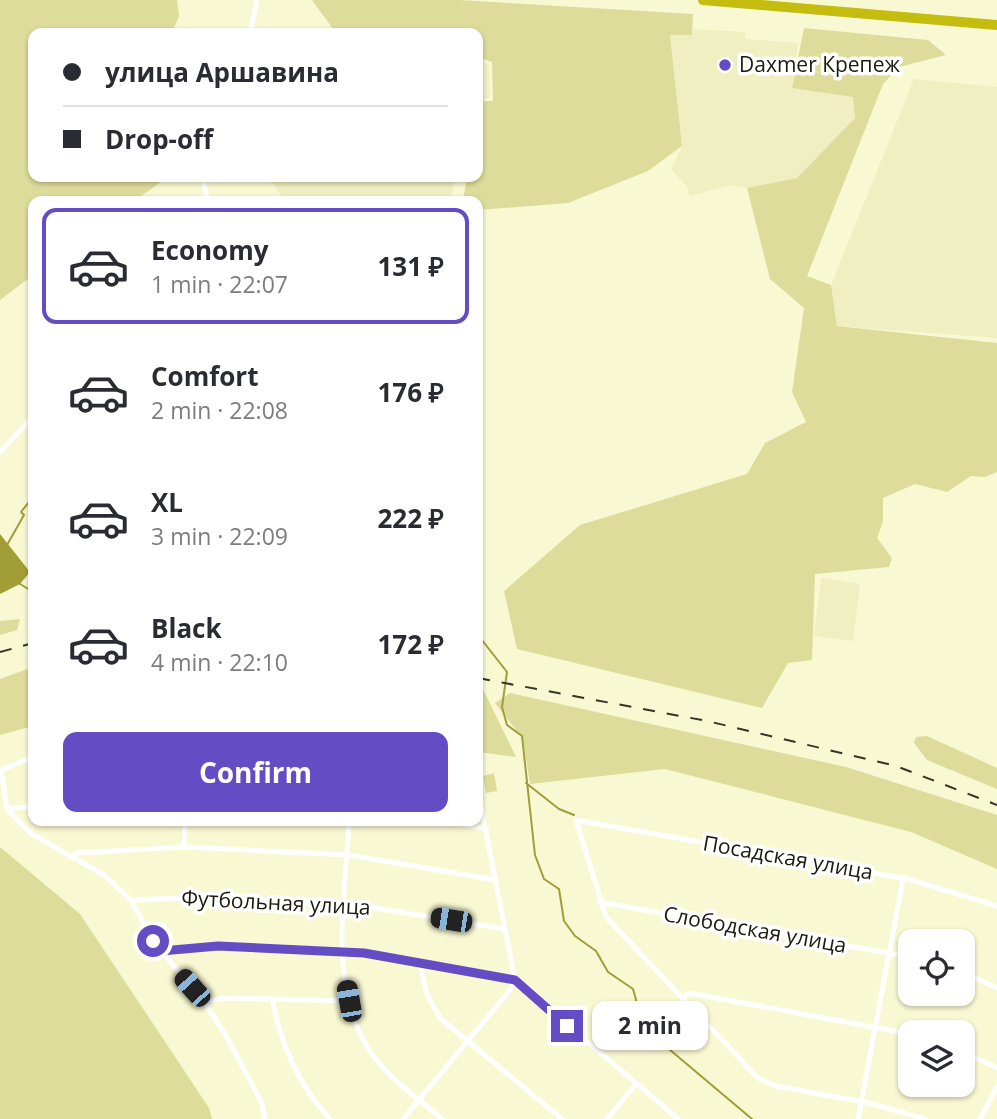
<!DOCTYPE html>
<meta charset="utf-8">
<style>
body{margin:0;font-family:"Open Sans",sans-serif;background:#f7f7f7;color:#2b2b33;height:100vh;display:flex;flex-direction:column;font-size:26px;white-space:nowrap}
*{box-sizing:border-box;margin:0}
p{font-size:23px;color:#7c7c81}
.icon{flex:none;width:38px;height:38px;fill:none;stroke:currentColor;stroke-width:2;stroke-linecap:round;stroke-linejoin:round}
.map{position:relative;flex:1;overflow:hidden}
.side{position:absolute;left:28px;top:196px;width:455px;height:630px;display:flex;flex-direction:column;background:#fff;border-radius:14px;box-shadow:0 2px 5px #0004}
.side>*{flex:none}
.top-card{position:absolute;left:28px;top:28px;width:455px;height:154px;border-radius:14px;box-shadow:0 2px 5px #0004;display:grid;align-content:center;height:154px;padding:0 35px;background:#fff}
.controls{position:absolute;left:898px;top:929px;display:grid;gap:14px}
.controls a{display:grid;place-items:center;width:77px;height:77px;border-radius:14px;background:#fff;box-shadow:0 2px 5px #0004;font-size:35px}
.end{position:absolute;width:32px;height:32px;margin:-16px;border:9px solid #644cc5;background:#fff;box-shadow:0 0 0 4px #fff}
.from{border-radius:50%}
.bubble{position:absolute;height:49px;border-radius:14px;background:#fff;box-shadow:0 2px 5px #0004;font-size:23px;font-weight:700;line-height:49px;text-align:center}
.car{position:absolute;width:21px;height:42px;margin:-21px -10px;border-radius:9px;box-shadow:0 0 5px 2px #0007;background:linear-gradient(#222 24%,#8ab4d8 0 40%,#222 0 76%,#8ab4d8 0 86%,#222 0)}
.top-card b{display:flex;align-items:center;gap:24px;height:66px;font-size:26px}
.top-card b+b{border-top:2px solid #e1e1e2}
.top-card i{width:18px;height:18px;background:#2b2b33}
ul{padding:12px 0 0;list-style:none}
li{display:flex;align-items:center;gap:21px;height:116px;margin:0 14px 10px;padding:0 21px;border:4px solid transparent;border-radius:14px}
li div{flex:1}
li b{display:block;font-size:26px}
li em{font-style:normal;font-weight:700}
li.current{border-color:#644cc5}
li>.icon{width:63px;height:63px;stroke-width:1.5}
.action{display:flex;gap:14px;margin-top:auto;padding:14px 35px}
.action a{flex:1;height:80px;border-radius:14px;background:#644cc5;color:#fff;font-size:28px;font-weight:700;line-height:80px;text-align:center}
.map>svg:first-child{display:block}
.built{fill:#efefc2}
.green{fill:#dddc9a}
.water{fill:#a19d37}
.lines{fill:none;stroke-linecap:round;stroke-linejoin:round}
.stream{stroke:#a19d37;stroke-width:2}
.street{stroke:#fff;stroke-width:5}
.highway{stroke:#c4bd10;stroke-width:10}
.rail{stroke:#353425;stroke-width:2;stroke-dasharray:12 12;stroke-linecap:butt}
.route{stroke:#644cc5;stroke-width:9}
.poi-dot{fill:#644cc5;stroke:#fff;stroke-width:2.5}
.labels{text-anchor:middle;stroke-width:7;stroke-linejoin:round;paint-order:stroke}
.poi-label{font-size:21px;fill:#1b1a0d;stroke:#fff;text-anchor:start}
.street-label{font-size:21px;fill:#1b1a0d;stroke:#fff}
</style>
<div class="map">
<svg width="997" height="1119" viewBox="0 0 997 1119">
<rect width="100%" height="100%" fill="#f8f8d3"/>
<!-- built -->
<path class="built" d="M694 29 745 32V39L798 43 792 87 854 97 855 118 797 178 747 188 731 185 689 196 688 188 671 169 682 146 670 34 692 35Z
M478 60 489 65 490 98 478 99Z
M914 79 997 87V338L837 326 831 285Z
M269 177H448V180L454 182 450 201H285Z
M821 578 860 584 853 641 814 636Z"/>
<!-- green -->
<path class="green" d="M0 0H177L179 16 172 33H33V177H168L134 201H33V275L0 300Z
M312 0H460L693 14 692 35H670L682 146 648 171 568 203 478 210V201H463L467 177H478V101H493L492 62 478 57V33H336Z
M804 28 928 40 946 55 899 67 883 84 807 276 831 285 837 326 997 343V472L985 477 971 476 947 492 915 484 883 498V521L877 538 892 558 889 567 815 574 812 660 788 663 762 708 517 649 504 591 580 525 747 474 765 443 806 422 792 392 804 308 770 279 747 188 797 178 855 118 853 97 792 88Z
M20 619 17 630 0 635V621Z
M33 667V726L0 735V679Z
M478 690 484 691 516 757 478 752Z
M510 693 846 767 997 815V869L911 832 665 769 530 784 523 739 495 703Z
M927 736 997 768V789L927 760 914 743 916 737Z
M494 773 497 791 486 793 483 776Z
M0 847 80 914 209 1108 212 1119H0Z"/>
<!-- water -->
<path class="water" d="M0 534 30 572 20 584 0 594Z"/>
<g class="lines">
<!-- stream -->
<path class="stream" d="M7 545 24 515 21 512 33 497
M20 584 30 590 33 585
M478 635 507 672 502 707 507 725 522 736 535 855 544 879 559 889 564 921 575 936 596 951 608 972 633 989 644 1028 752 1119
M526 783 559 809 574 815"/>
<!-- street -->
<path class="street" d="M250 33 257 0
M202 177 208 201
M0 452 33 417
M33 757 1 770 7 809 30 833 104 875 131 900 153 941 204 1002 225 1034 261 1101 265 1119
M478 792 515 980 678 1119
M7 809 33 806
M349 821C346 895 326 987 371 1053 389 1079 419 1099 442 1119
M445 821 487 829
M184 847 185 821
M70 857 77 853 184 847 348 855 496 880
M131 900 185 898 345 903 504 929
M599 902 910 957
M161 951 218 946 343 951 515 980
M420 963 427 995 441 1019 562 1119
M962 972 997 988
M682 998 689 993 910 1034
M272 999C281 1045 298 1085 330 1119
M204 1002 226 998 349 1001
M962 1051 997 1068
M403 1119 510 990 515 980
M607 1119 636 1084
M858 1119 903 879
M925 1119 865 1102 775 1086 758 1078 606 917 576 820 908 879 997 906
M980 1119 997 1087"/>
<!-- highway -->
<path class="highway" d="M703 0 997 25"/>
<!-- rail -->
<path class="rail" d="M0 652 33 643
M478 678 707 721 896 766 997 805"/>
</g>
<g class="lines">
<!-- route -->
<path class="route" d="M153 941 161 951 218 946 364 953 515 980 567 1026"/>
</g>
<!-- markers -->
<circle class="poi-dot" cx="725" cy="65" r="7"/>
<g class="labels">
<!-- poi labels -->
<g class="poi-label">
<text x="739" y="72">Daxmer Крепеж</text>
</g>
<!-- street labels -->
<g class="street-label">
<text transform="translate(788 858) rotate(10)" y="7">Посадская улица</text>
<text transform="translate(276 903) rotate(3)" y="7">Футбольная улица</text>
<text transform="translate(755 930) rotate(10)" y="7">Слободская улица</text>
</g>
</g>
</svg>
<div class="controls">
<a><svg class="icon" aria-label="locate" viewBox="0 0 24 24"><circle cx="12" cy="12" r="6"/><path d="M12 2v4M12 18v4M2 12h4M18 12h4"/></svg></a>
<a><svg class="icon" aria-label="layers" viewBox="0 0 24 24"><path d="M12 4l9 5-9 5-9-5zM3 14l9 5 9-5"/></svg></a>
</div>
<i class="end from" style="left:153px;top:941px"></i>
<i class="end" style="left:567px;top:1026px"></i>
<div class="bubble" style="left:592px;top:1001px;width:116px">2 min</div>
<i class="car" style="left:451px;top:920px;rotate:279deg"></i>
<i class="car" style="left:192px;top:988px;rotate:318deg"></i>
<i class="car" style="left:349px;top:1001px;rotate:350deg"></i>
<div class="top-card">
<b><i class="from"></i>улица Аршавина</b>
<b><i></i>Drop-off</b>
</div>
<section class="side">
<ul>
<li class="current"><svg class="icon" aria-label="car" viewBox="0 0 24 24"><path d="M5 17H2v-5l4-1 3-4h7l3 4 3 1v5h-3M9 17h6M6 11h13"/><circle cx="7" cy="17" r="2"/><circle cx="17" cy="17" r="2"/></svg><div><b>Economy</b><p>1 min · 22:07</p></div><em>131 ₽</em></li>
<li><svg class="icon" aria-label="car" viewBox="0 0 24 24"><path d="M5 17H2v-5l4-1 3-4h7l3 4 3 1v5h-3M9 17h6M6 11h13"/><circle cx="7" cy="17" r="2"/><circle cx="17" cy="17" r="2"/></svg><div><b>Comfort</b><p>2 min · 22:08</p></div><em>176 ₽</em></li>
<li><svg class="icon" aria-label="car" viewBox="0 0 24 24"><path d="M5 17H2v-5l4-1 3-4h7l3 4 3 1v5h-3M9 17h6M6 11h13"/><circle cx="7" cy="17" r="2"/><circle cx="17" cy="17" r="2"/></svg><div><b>XL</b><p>3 min · 22:09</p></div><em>222 ₽</em></li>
<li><svg class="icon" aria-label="car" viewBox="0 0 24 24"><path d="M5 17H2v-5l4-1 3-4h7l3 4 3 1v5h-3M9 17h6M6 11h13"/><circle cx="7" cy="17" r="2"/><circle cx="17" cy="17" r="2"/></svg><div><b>Black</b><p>4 min · 22:10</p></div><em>172 ₽</em></li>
</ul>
<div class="action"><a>Confirm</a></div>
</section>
</div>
